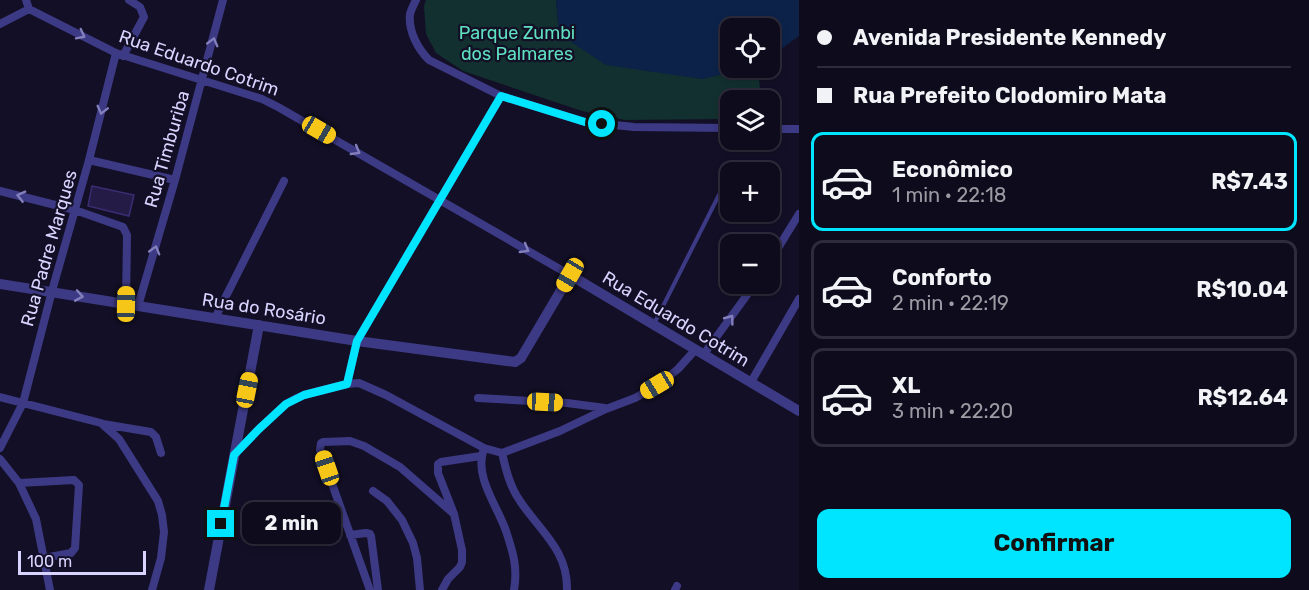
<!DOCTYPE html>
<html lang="pt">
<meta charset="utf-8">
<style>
body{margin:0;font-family:Rubik,sans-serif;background:#171425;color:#f1f3f6;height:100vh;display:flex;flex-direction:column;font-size:22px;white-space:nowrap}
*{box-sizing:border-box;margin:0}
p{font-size:20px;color:#9b9ba3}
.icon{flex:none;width:33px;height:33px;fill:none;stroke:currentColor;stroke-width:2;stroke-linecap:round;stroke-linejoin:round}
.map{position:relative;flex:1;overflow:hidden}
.sheet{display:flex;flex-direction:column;background:#0e0b1c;width:510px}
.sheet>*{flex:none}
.hud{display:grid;align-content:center;height:132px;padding:0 18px;background:#0e0b1c}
.tools{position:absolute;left:720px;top:18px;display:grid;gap:12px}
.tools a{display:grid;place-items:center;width:60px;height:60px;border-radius:12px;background:#0e0b1c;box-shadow:0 3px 9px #0003,0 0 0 2px #2e2b3b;font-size:30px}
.scale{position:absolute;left:18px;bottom:15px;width:128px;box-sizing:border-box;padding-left:6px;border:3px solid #d9d4ff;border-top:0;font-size:16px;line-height:21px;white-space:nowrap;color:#d9d4ff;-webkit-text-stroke:4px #130f26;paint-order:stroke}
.end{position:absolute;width:27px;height:27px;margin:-14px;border:8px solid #00e5ff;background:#111;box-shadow:0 0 0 3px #111}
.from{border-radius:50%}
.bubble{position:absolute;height:42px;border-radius:12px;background:#0e0b1c;box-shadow:0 3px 9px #0003,0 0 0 2px #2e2b3b;font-size:20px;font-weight:700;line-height:42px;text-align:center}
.car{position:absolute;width:18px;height:36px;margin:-18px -9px;border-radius:8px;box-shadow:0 0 4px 2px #0007;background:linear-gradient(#f5c518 24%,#345 0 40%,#f5c518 0 76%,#345 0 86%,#f5c518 0)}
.hud b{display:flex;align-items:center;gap:21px;height:57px;font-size:22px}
.hud b+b{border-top:2px solid #2e2b3b}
.hud i{width:15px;height:15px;background:#f1f3f6}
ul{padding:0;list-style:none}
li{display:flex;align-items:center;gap:18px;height:99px;margin:0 12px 9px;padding:0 6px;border:3px solid #2e2b3b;border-radius:12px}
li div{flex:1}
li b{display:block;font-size:22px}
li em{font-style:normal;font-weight:700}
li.active{border-color:#00e5ff}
li>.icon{width:54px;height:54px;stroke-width:1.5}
.cta{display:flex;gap:12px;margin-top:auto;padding:12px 18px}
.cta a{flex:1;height:69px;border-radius:12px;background:#00e5ff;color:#111;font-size:24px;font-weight:700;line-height:69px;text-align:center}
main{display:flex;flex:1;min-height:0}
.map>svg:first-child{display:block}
.green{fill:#12302f}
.water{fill:#0c2248}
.building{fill:#241b47;stroke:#3b2d73;stroke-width:1.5}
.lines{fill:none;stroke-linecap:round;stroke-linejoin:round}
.service{stroke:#3d3a85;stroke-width:4}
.minor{stroke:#3d3a85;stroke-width:8}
.tertiary{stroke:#3d3a85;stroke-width:10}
.oneway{stroke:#837fbc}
.route{stroke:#00e5ff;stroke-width:8}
.labels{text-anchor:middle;stroke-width:4.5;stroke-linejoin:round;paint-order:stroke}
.park-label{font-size:18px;fill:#5fe0c0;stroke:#130f26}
.street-label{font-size:18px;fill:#d9d4ff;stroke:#130f26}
</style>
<main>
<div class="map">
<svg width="799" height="590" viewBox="0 0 799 590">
<rect width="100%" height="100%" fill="#130f26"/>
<!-- green -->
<path class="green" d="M426 0H556L559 34 701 79 749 68H758L761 100H730V119L625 120 582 111 463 71 436 53 426 34 424 6Z"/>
<!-- water -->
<path class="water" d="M556 0H799V36L770 57V28H730V68H749L702 79 606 65 559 34Z"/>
<!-- building -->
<path class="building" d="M92 186 134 195 129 216 88 206Z"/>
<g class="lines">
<!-- service -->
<path class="service" d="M654 324 735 163"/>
<!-- minor -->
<path class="minor" d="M26 0 29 9 116 53 262 99 278 107 570 275
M416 0C414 4 411 10 410 14 408 31 418 49 429 60L501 96 585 122 634 127 730 128
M0 24 29 9
M123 56 144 17 140 7 129 0
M770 129H799
M89 160 175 180
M0 191 75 210 123 227 127 235 126 304
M770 261 799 214
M138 306 175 180 223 0
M215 318 284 181
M704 354 755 284
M751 382 799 299
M347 384 357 341 501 96
M0 397 101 423 119 439 158 501 162 515 164 532 161 558 152 590
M478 398 567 403 605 408
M103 424 151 432 156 437 161 453
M0 448 23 403 52 291 89 160 116 53
M483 452C475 478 498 507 506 531 513 552 518 568 514 590
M502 453C506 470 510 487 520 501 540 531 568 550 567 590
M235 454 259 429 286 404 295 399 304 395 347 384 359 383 386 395 484 448 502 453 560 431 606 409 635 398 658 385 678 369 696 349
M0 459 19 483 36 519 50 590
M19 483 74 480 79 485 75 548 71 553 44 558
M373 491 387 501 402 520 413 543 417 558 420 590
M350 535 366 533 370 534 371 536 378 590
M370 590 320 450 321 443 323 442 350 441 364 446 400 467 454 514
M442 590 448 579 460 567 462 562V550L454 514 438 473V464L441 462 481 456
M675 590 677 586"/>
<!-- tertiary -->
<path class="tertiary" d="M0 284 357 341 515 362 521 358 570 275 799 411
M209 590 259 325"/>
</g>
<!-- one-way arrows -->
<defs><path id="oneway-chevron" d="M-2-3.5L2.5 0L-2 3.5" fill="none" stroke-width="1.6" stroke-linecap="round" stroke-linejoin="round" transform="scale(1.5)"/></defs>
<g class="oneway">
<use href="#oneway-chevron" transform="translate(81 35) rotate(27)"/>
<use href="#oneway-chevron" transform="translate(213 42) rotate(-75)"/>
<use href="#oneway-chevron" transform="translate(102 110) rotate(104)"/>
<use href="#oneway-chevron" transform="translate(356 151) rotate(30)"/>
<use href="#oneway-chevron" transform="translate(21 196) rotate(-166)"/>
<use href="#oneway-chevron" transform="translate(525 249) rotate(30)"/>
<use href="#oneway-chevron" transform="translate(155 250) rotate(-74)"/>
<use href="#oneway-chevron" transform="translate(79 296) rotate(10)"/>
<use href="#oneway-chevron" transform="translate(730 319) rotate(-53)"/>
</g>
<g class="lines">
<!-- route -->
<path class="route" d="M221 524 234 455 259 429 286 404 304 395 347 384 357 341 501 96 585 122 602 124"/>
</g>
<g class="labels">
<!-- park labels -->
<g class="park-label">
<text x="517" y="39">Parque Zumbi<tspan x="517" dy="21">dos Palmares</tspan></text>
</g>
<!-- street labels -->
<g class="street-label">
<text transform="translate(199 63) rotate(19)" y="6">Rua Eduardo Cotrim</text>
<text transform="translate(167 149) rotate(-74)" y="6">Rua Timburiba</text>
<text transform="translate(49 248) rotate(-74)" y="6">Rua Padre Marques</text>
<text transform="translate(264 309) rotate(9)" y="6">Rua do Rosário</text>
<text transform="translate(676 319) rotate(31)" y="6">Rua Eduardo Cotrim</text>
</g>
</g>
</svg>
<div class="tools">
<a><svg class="icon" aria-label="locate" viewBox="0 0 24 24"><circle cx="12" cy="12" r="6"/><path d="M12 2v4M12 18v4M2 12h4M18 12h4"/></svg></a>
<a><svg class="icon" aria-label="layers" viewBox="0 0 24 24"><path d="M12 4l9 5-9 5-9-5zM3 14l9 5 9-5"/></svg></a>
<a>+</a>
<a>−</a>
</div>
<div class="scale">100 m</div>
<i class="end from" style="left:602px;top:124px"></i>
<i class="end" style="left:221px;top:524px"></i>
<div class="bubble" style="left:242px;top:502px;width:99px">2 min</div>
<i class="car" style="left:319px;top:130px;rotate:120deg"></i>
<i class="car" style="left:570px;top:275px;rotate:210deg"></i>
<i class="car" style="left:126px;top:304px;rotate:1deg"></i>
<i class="car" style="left:657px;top:385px;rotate:239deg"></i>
<i class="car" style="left:247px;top:390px;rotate:11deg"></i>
<i class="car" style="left:545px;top:402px;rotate:93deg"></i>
<i class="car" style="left:327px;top:468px;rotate:341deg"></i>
</div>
<section class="sheet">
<div class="hud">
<b><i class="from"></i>Avenida Presidente Kennedy</b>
<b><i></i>Rua Prefeito Clodomiro Mata</b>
</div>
<ul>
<li class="active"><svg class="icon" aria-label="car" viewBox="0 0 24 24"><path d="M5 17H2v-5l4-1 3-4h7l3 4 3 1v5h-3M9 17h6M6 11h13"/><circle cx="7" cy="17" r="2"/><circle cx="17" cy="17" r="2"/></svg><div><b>Econômico</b><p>1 min · 22:18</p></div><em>R$7.43</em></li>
<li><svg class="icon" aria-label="car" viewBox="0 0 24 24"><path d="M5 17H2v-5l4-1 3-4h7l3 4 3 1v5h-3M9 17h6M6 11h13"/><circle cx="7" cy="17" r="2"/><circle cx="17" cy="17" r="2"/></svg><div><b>Conforto</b><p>2 min · 22:19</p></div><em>R$10.04</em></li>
<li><svg class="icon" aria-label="car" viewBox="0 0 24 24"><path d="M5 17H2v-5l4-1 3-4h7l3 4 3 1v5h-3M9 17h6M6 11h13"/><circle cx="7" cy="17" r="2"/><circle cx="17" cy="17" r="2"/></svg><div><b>XL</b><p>3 min · 22:20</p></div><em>R$12.64</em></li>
</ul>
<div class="cta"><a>Confirmar</a></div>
</section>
</main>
